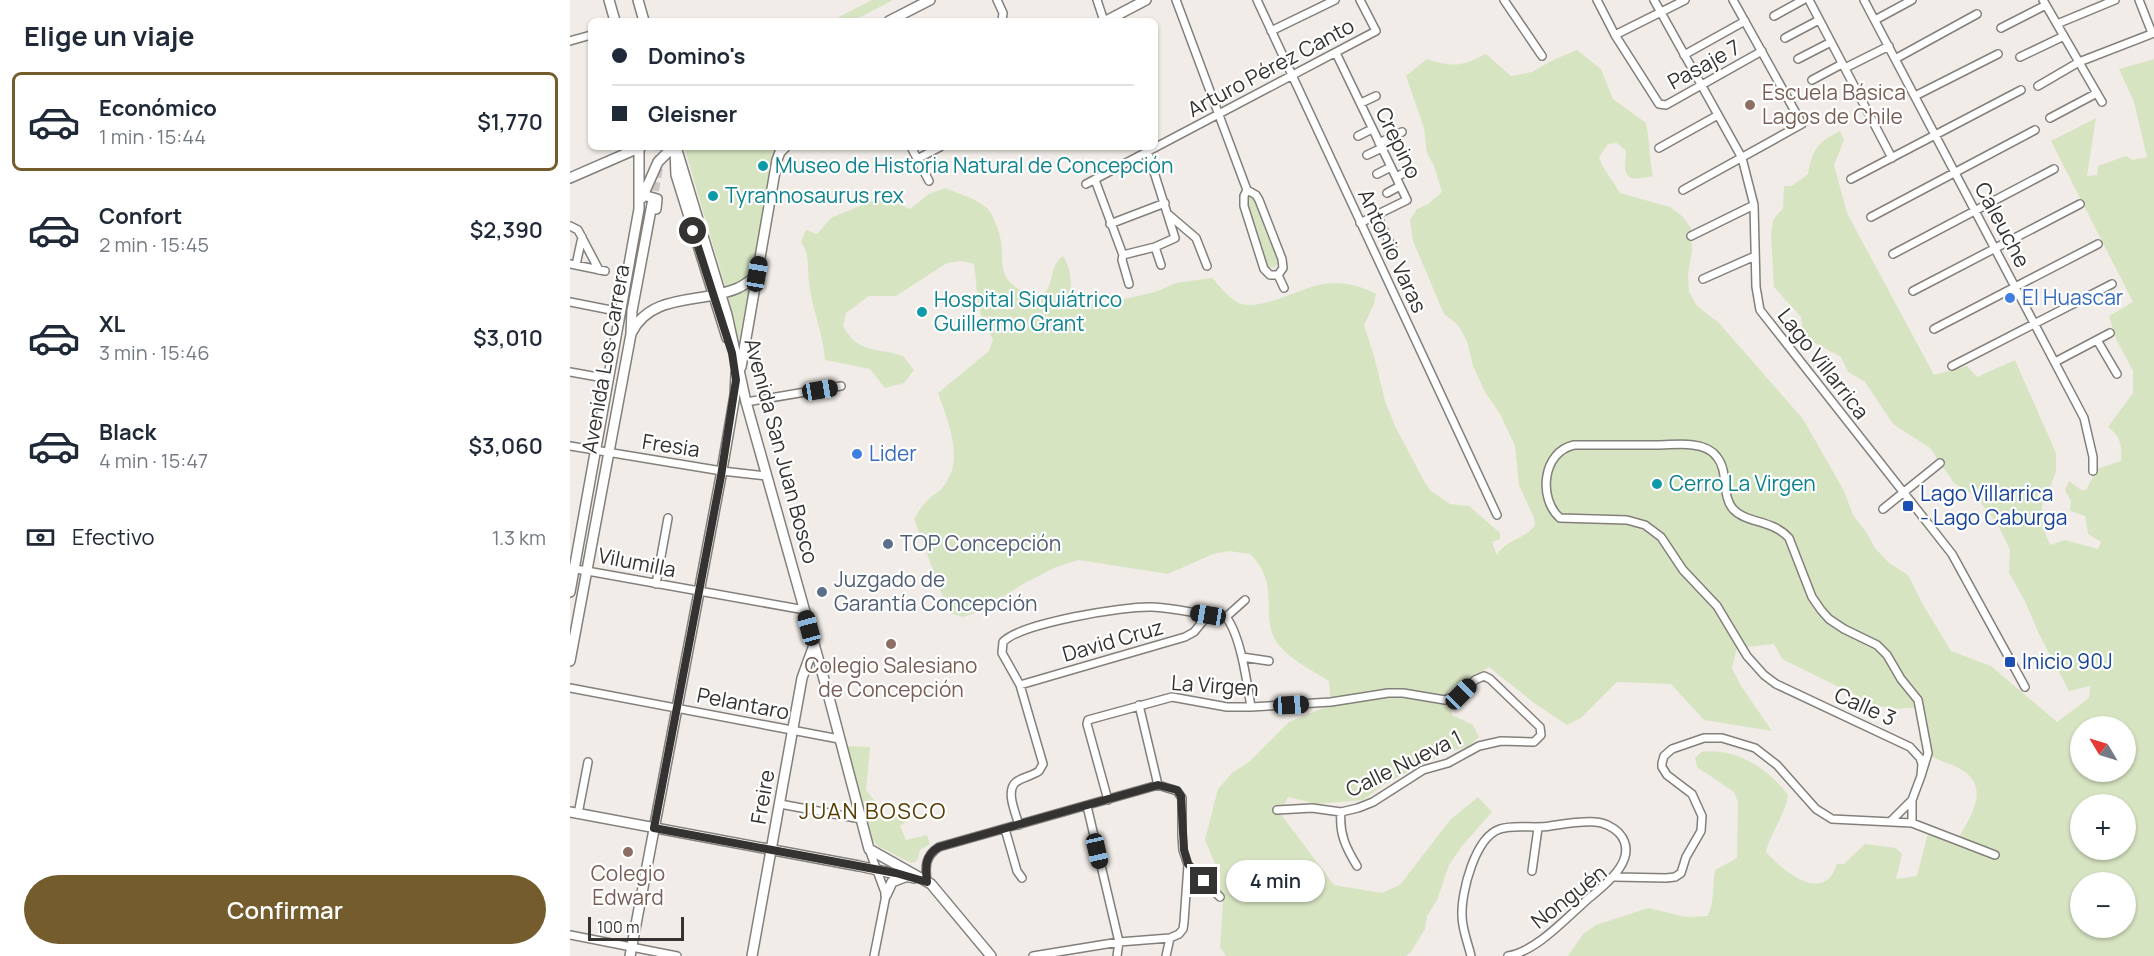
<!DOCTYPE html>
<html lang="es">
<meta charset="utf-8">
<style>
body{margin:0;font-family:Manrope,sans-serif;background:#f6f6f7;color:#1f2937;height:100vh;display:flex;flex-direction:column;font-size:22px;white-space:nowrap}
*{box-sizing:border-box;margin:0}
p{font-size:20px;color:#747a83}
.icon{flex:none;width:33px;height:33px;fill:none;stroke:currentColor;stroke-width:2;stroke-linecap:round;stroke-linejoin:round}
.map{position:relative;flex:1;overflow:hidden}
.panel{display:flex;flex-direction:column;background:#fff;width:570px}
.panel>*{flex:none}
.guide{position:absolute;left:18px;top:18px;width:570px;height:132px;border-radius:9px;box-shadow:0 2px 4px #0004;display:grid;align-content:center;height:132px;padding:0 24px;background:#fff}
.needle{width:39px;rotate:308deg}
.fabs{position:absolute;left:1500px;top:716px;display:grid;gap:12px}
.fabs a{display:grid;place-items:center;width:66px;height:66px;border-radius:50%;background:#fff;box-shadow:0 2px 4px #0004;font-size:30px}
.scale{position:absolute;left:18px;bottom:15px;width:96px;box-sizing:border-box;padding-left:6px;border:3px solid #353331;border-top:0;font-size:16px;line-height:21px;white-space:nowrap;color:#353331;-webkit-text-stroke:4px #fff;paint-order:stroke}
.end{position:absolute;width:27px;height:27px;margin:-14px;border:8px solid #353331;background:#fff;box-shadow:0 0 0 3px #fff}
.from{border-radius:50%}
.bubble{position:absolute;height:42px;border-radius:21px;background:#fff;box-shadow:0 2px 4px #0004;font-size:20px;font-weight:600;line-height:42px;text-align:center}
.car{position:absolute;width:18px;height:36px;margin:-18px -9px;border-radius:8px;box-shadow:0 0 4px 2px #0007;background:linear-gradient(#222 24%,#8ab4d8 0 40%,#222 0 76%,#8ab4d8 0 86%,#222 0)}
.guide b{display:flex;align-items:center;gap:21px;height:57px;font-size:22px}
.guide b+b{border-top:2px solid #e0e1e3}
.guide i{width:15px;height:15px;background:#1f2937}
ul{padding:0;list-style:none}
li{display:flex;align-items:center;gap:18px;height:99px;margin:0 12px 9px;padding:0 12px;border:3px solid transparent;border-radius:9px}
li div{flex:1}
li b{display:block;font-size:22px}
li em{font-style:normal;font-weight:600}
li.selected{border-color:#745c2d}
li>.icon{width:54px;height:54px;stroke-width:1.5}
h2{padding:0 24px;font-size:27px;line-height:72px}
.pay{display:flex;align-items:center;gap:15px;height:66px;padding:0 24px;font-size:22px}
.pay p{margin-inline-start:auto}
.cta{display:flex;gap:12px;margin-top:auto;padding:12px 24px}
.cta a{flex:1;height:69px;border-radius:36px;background:#745c2d;color:#fff;font-size:24px;font-weight:600;line-height:69px;text-align:center}
main{display:flex;flex:1;min-height:0}
.map>svg:first-child{display:block}
.green{fill:#d7e4c2;fill-rule:evenodd}
.lines{fill:none;stroke-linecap:round;stroke-linejoin:round}
.major-tunnel{stroke:#cbc7c3;stroke-width:9;stroke-dasharray:9 4.5;stroke-linecap:butt}
.minor-casing{stroke:#837f7a;stroke-width:10}
.major-casing{stroke:#837f7a;stroke-width:12}
.minor{stroke:#fff;stroke-width:7}
.major{stroke:#fff;stroke-width:9}
.route{stroke:#353331;stroke-width:8}
.education-dot{fill:#8d6e63;stroke:#fff;stroke-width:2}
.culture-dot{fill:#0f9aa8;stroke:#fff;stroke-width:2}
.shop-dot{fill:#3f7fe0;stroke:#fff;stroke-width:2}
.transit-dot{fill:#1a4fb4;stroke:#fff;stroke-width:2}
.service-dot{fill:#5c6f8a;stroke:#fff;stroke-width:2}
.labels{text-anchor:middle;stroke-width:4.5;stroke-linejoin:round;paint-order:stroke}
.street-label{font-size:21px;fill:#353331;stroke:#fff}
.education-label{font-size:21px;fill:#785e54;stroke:#fff}
.culture-label{font-size:21px;fill:#0d838f;stroke:#fff;text-anchor:start}
.shop-label{font-size:21px;fill:#366cbe;stroke:#fff;text-anchor:start}
.transit-label{font-size:21px;fill:#164399;stroke:#fff;text-anchor:start}
.service-label{font-size:21px;fill:#4e5e75;stroke:#fff;text-anchor:start}
.neighbourhood-label{font-size:22px;letter-spacing:1.5px;fill:#573d00;stroke:#fff}
</style>
<main>
<section class="panel">
<h2>Elige un viaje</h2>
<ul>
<li class="selected"><svg class="icon" aria-label="car" viewBox="0 0 24 24"><path d="M5 17H2v-5l4-1 3-4h7l3 4 3 1v5h-3M9 17h6M6 11h13"/><circle cx="7" cy="17" r="2"/><circle cx="17" cy="17" r="2"/></svg><div><b>Económico</b><p>1 min · 15:44</p></div><em>$1,770</em></li>
<li><svg class="icon" aria-label="car" viewBox="0 0 24 24"><path d="M5 17H2v-5l4-1 3-4h7l3 4 3 1v5h-3M9 17h6M6 11h13"/><circle cx="7" cy="17" r="2"/><circle cx="17" cy="17" r="2"/></svg><div><b>Confort</b><p>2 min · 15:45</p></div><em>$2,390</em></li>
<li><svg class="icon" aria-label="car" viewBox="0 0 24 24"><path d="M5 17H2v-5l4-1 3-4h7l3 4 3 1v5h-3M9 17h6M6 11h13"/><circle cx="7" cy="17" r="2"/><circle cx="17" cy="17" r="2"/></svg><div><b>XL</b><p>3 min · 15:46</p></div><em>$3,010</em></li>
<li><svg class="icon" aria-label="car" viewBox="0 0 24 24"><path d="M5 17H2v-5l4-1 3-4h7l3 4 3 1v5h-3M9 17h6M6 11h13"/><circle cx="7" cy="17" r="2"/><circle cx="17" cy="17" r="2"/></svg><div><b>Black</b><p>4 min · 15:47</p></div><em>$3,060</em></li>
</ul>
<div class="pay"><svg class="icon" aria-label="cash" viewBox="0 0 24 24"><path d="M3 7h18v10H3z"/><circle cx="12" cy="12" r="2"/></svg>Efectivo<p>1.3 km</p></div>
<div class="cta"><a>Confirmar</a></div>
</section>
<div class="map">
<svg width="1584" height="956" viewBox="0 0 1584 956">
<rect width="100%" height="100%" fill="#f1ece7"/>
<!-- green -->
<path class="green" d="M302 0H323L283 21H261Z
M1007 50 1031 69 1043 99 1076 123C1080 141 1079 158 1083 176 1056 182 1053 178 1056 151L1047 143 1038 144 1029 157 1032 165 1050 193 1100 207 1112 216 1121 228 1122 251 1118 274 1119 292 1127 306 1149 323 1233 419 1274 491 1283 515 1296 532 1305 548 1319 563 1338 575 1352 603 1381 651 1421 666 1487 722 1519 698 1520 686 1499 691 1469 634 1455 601 1439 573 1440 550 1427 523 1406 497 1384 483 1360 448 1323 424 1295 382 1278 372 1271 357 1234 337 1231 317 1204 287 1201 236 1203 220 1213 208 1214 186H1222L1238 174C1242 150 1248 142 1270 131L1274 140 1264 165 1277 213 1364 375 1397 366 1407 377 1445 360 1486 453V472L1472 506 1473 528 1480 545 1495 540 1528 549 1531 542 1518 534 1515 516 1500 511 1501 501 1495 490 1499 481 1511 490H1516L1527 469 1551 461C1552 445 1551 437 1538 427L1563 393V371L1546 339 1539 316 1563 302 1481 141 1526 118 1517 176 1527 175 1528 166 1556 156 1562 160 1577 157 1564 102 1549 69 1584 59V956H998L1013 934 1026 925 1078 908 1116 917 1138 916C1145 898 1142 888 1145 870L1167 858 1168 802 1164 792 1127 767 1125 758 1131 752C1165 747 1198 768 1218 795 1215 816 1201 831 1196 852 1212 870 1254 906 1267 864H1274L1295 844 1326 848 1332 854 1326 879 1347 876 1358 833 1386 843C1397 821 1423 789 1392 770 1381 763 1369 762 1358 754L1357 747 1349 739 1354 707 1325 709 1308 706 1212 659 1204 644 1167 648 1162 668 1171 686 1202 731 1134 720 1101 684 1047 682 1011 718 997 725 964 703 919 667 878 691 882 715 903 725 909 737 899 746 875 753 816 783 793 800 747 804 718 797 710 813 764 885 812 893 830 885 880 820 908 797 922 812 892 846 879 865 867 900 857 916 855 929 841 952 836 956H656L650 947 653 903 647 887 649 873 635 840 648 789 662 773 679 762 719 722 761 705 759 681C742 670 722 661 709 645 696 630 700 609 698 591 697 576 690 564 680 554L659 551 643 554 598 574 509 560 486 567 451 585 414 610 393 617 379 613 344 519C348 513 352 505 358 500 362 495 368 493 372 488 396 461 378 422 368 393L419 351 423 339C405 312 408 294 404 264L392 261 377 263 326 296H299L276 313 273 326C289 355 307 347 333 356L344 370 334 383 315 388 300 369 255 360C253 332 242 310 239 282 237 267 240 255 231 242L236 230 247 234 261 218 299 202 316 198 340 209 359 194 375 188C389 194 405 198 417 208 420 211 422 215 424 220 444 259 412 280 471 298 486 283 478 267 493 256 502 269 501 285 501 300L512 304 537 303 585 292 606 283 642 278C649 285 656 295 665 301 686 315 728 288 753 284 771 281 790 285 806 294L804 304 794 325 804 356 815 401 825 426 854 481 861 491 880 504 899 506 930 533V539L922 542 927 555C934 540 955 540 965 525L964 518 949 485 945 446 930 414 915 392 903 366 897 341 888 325 874 314 843 241 840 220 847 209 858 204 872 192 864 166 857 153 854 128 836 76 857 59C885 68 891 66 916 54L941 76 962 72 983 60ZM1510 726H1556V771H1510ZM1510 804H1556V849H1510ZM1510 882H1556V927H1510Z
M118 147H205L168 347 158 296 117 157 115 151Z
M680 196 685 199 709 255V262L705 267 699 268 694 262 677 205V197Z
M275 746 300 747 296 790 319 819 337 806 342 817 330 826 336 840 357 835 360 844 350 850 347 861 341 863 308 846 297 834Z"/>
<g class="lines">
<!-- major-tunnel -->
<path class="major-tunnel" d="M82 204 89 165V147"/>
<defs>
<path id="minor" d="M427 0 433 13 432 21
M527 0 534 21
M606 0 677 190 686 195 689 200 712 259 713 268 708 275
M687 0 927 515
M934 0 972 56
M1027 0 1045 35 1089 104 1096 105 1192 51
M1084 0 1172 158 1184 205 1186 287 1190 310 1382 554 1455 687
M1239 0 1322 158
M1294 0 1514 418 1523 457V471
M1473 0 1532 102
M1569 0 1582 33
M1204 16 1233 0
M1305 20 1342 0
M1487 24 1545 0
M1431 28 1476 5
M701 31 765 0
M1045 35 1115 0
M1215 38 1249 20
M0 41 21 35
M766 53 837 200 790 223
M1114 55 1175 21
M1450 57 1494 36
M1228 59 1261 42
M1325 59 1407 14
M1275 68 1319 46
M1242 80 1272 64
M1468 86 1509 62 1584 33
M1345 96 1428 54
M791 103 806 96
M1480 118 1527 93
M788 136 802 129
M809 143 832 132
M341 147 359 181
M1089 148 1148 115
M797 155 812 148
M347 159 370 147
M807 174 821 167
M826 177 838 171
M1281 179 1451 90
M525 180 553 255 552 260 559 284
M516 184 806 31 790 0
M677 190 674 196V206L694 269 700 275H708
M1113 190 1232 124 1163 0
M817 193 830 186
M599 215 626 238 637 266
M807 215 823 250
M1301 217 1465 130
M540 224 595 203
M0 226 8 230 29 270
M1121 236 1184 205
M585 247 591 265
M1323 254 1484 169
M553 255 585 247 605 238 576 147
M0 264 35 271
M6 265 12 237
M708 275 714 288
M1133 279 1185 256
M1343 291 1510 204
M0 302 51 312
M1364 329 1528 244
M1527 340 1547 374
M1485 362 1540 333
M1382 366 1542 284
M0 372 39 379
M176 402 271 386
M0 446 152 471 197 476
M1313 509 1370 463
M0 568 235 610
M86 584 98 518
M656 617 675 600
M672 657 699 661
M450 685 615 637 624 632 638 615
M0 688 269 739
M569 705 588 785
M538 800 517 724 518 720 602 697 657 707H681L761 702 818 693H833L875 700 891 694 905 680 914 676 920 679 970 727 971 735 964 742 931 741 909 746 878 763 853 770 803 802 788 808 771 812 742 808 707 810
M210 804 291 819
M517 806 549 942 547 956
M771 812C769 834 776 848 787 866
M8 814 18 762
M1321 821 1342 800
M1342 823V800L1351 776 1352 764 1350 758 1340 747 1206 684 1194 675 1177 656 1147 606 1113 570 1091 537 1075 525 1057 520 990 518C968 499 972 452 1004 445 1031 445 1059 445 1087 445 1099 445 1111 443 1123 445 1132 446 1142 450 1147 457 1159 472 1151 495 1163 509 1177 524 1202 519 1219 538L1242 597 1251 610 1259 619 1274 629 1307 645 1317 655 1331 679 1348 700 1358 753 1351 776
M449 825C446 814 435 791 446 782 453 777 462 776 469 771L473 764 450 685 432 653 433 642C451 623 554 606 582 607 606 608 631 615 656 617 671 636 677 683 681 707
M435 829 447 871 452 878
M299 849 316 895 304 956
M618 865 650 897
M962 871 968 828
M1045 877 1096 878 1105 877 1111 873 1116 857 1131 831 1132 816 1122 794 1097 775 1092 767V763L1094 756 1102 749 1134 738H1152L1185 748 1207 765 1246 809 1262 819 1342 823 1425 855
M357 882C355 867 355 856 369 847L588 785
M0 935 107 956
M463 956 549 942 600 938 609 934 613 929 614 922 618 865 613 850 612 836V798L607 791 588 785
M596 956 600 938
M901 956C898 943 892 929 892 916 891 892 905 837 930 829 945 824 964 829 980 826 994 824 1010 821 1025 822 1033 822 1043 827 1049 833 1071 858 1035 885 1018 899 996 918 967 951 938 956"/>
<path id="major" d="M39 0 45 21
M68 0 74 21
M319 21 360 0
M536 21 576 0
M106 147 157 315 176 402 257 690 299 849 361 884 421 956
M105 150 106 175 157 338
M0 178 71 147
M73 195 87 199 86 209
M72 198 88 162 103 147
M62 332C82 292 133 304 168 288 175 285 181 280 187 275
M171 367 207 160 210 152 215 147
M0 592 69 209V147
M0 661 61 334 62 311 82 204
M0 812 289 866 344 878
M316 895 322 882 335 877
M60 956 151 476 165 395 166 374
M182 956 232 678 244 645"/>
</defs>
<!-- minor casing -->
<use href="#minor" class="minor-casing"/>
<!-- major casing -->
<use href="#major" class="major-casing"/>
<!-- minor -->
<use href="#minor" class="minor"/>
<!-- major -->
<use href="#major" class="major"/>
</g>
<g class="lines">
<!-- route -->
<path class="route" d="M123 231 162 353 166 380 151 476 84 828 326 873 357 882C355 867 355 855 369 847L588 785 607 790 611 796 614 850 618 864 634 881"/>
</g>
<!-- markers -->
<g class="education-dot">
<circle cx="1180" cy="105" r="6"/>
<circle cx="321" cy="644" r="6"/>
<circle cx="58" cy="852" r="6"/>
</g>
<g class="culture-dot">
<circle cx="193" cy="166" r="6"/>
<circle cx="143" cy="196" r="6"/>
<circle cx="352" cy="312" r="6"/>
<circle cx="1087" cy="484" r="6"/>
</g>
<g class="shop-dot">
<circle cx="1440" cy="298" r="6"/>
<circle cx="287" cy="454" r="6"/>
</g>
<g class="transit-dot">
<rect x="1332" y="500" width="12" height="12" rx="3"/>
<rect x="1434" y="656" width="12" height="12" rx="3"/>
</g>
<g class="service-dot">
<circle cx="318" cy="544" r="6"/>
<circle cx="252" cy="592" r="6"/>
</g>
<g class="labels">
<!-- street labels -->
<g class="street-label">
<text transform="translate(1134 65) rotate(-29)" y="7">Pasaje 7</text>
<text transform="translate(701 68) rotate(-28)" y="7">Arturo Pérez Canto</text>
<text transform="translate(828 143) rotate(64)" y="7">Crepino</text>
<text transform="translate(1432 225) rotate(62)" y="7">Caleuche</text>
<text transform="translate(822 251) rotate(65)" y="7">Antonio Varas</text>
<text transform="translate(36 359) rotate(-80)" y="7">Avenida Los Carrera</text>
<text transform="translate(1253 364) rotate(52)" y="7">Lago Villarrica</text>
<text transform="translate(101 446) rotate(9)" y="7">Fresia</text>
<text transform="translate(211 451) rotate(75)" y="7">Avenida San Juan Bosco</text>
<text transform="translate(67 563) rotate(11)" y="7">Vilumilla</text>
<text transform="translate(543 641) rotate(-16)" y="7">David Cruz</text>
<text transform="translate(645 686) rotate(4)" y="7">La Virgen</text>
<text transform="translate(173 704) rotate(11)" y="7">Pelantaro</text>
<text transform="translate(1295 707) rotate(24)" y="7">Calle 3</text>
<text transform="translate(834 764) rotate(-26)" y="7">Calle Nueva 1</text>
<text transform="translate(193 797) rotate(-80)" y="7">Freire</text>
<text transform="translate(999 897) rotate(-38)" y="7">Nonguén</text>
</g>
<!-- education labels -->
<g class="education-label">
<text x="1192" y="100" text-anchor="start">Escuela Básica<tspan x="1192" dy="24">Lagos de Chile</tspan></text>
<text x="321" y="673">Colegio Salesiano<tspan x="321" dy="24">de Concepción</tspan></text>
<text x="58" y="881">Colegio<tspan x="58" dy="24">Edward</tspan></text>
</g>
<!-- culture labels -->
<g class="culture-label">
<text x="205" y="173">Museo de Historia Natural de Concepción</text>
<text x="155" y="203">Tyrannosaurus rex</text>
<text x="364" y="307">Hospital Siquiátrico<tspan x="364" dy="24">Guillermo Grant</tspan></text>
<text x="1099" y="491">Cerro La Virgen</text>
</g>
<!-- shop labels -->
<g class="shop-label">
<text x="1452" y="305">El Huascar</text>
<text x="299" y="461">Lider</text>
</g>
<!-- transit labels -->
<g class="transit-label">
<text x="1350" y="501">Lago Villarrica<tspan x="1350" dy="24">- Lago Caburga</tspan></text>
<text x="1452" y="669">Inicio 90J</text>
</g>
<!-- service labels -->
<g class="service-label">
<text x="330" y="551">TOP Concepción</text>
<text x="264" y="587">Juzgado de<tspan x="264" dy="24">Garantía Concepción</tspan></text>
</g>
<!-- neighbourhood labels -->
<g class="neighbourhood-label">
<text x="303" y="819">JUAN BOSCO</text>
</g>
</g>
</svg>
<div class="fabs">
<a><svg class="needle" viewBox="-14 -14 28 28"><path d="M0-13l5 13h-10z" fill="#e53935"/><path d="M0 13l5-13h-10z" fill="#747a83"/></svg></a>
<a>+</a>
<a>−</a>
</div>
<div class="scale">100 m</div>
<i class="end from" style="left:123px;top:231px"></i>
<i class="end" style="left:634px;top:881px"></i>
<div class="bubble" style="left:656px;top:860px;width:99px">4 min</div>
<i class="car" style="left:187px;top:274px;rotate:10deg"></i>
<i class="car" style="left:250px;top:390px;rotate:81deg"></i>
<i class="car" style="left:638px;top:615px;rotate:279deg"></i>
<i class="car" style="left:239px;top:628px;rotate:345deg"></i>
<i class="car" style="left:891px;top:694px;rotate:45deg"></i>
<i class="car" style="left:721px;top:705px;rotate:87deg"></i>
<i class="car" style="left:527px;top:851px;rotate:167deg"></i>
<div class="guide">
<b><i class="from"></i>Domino's</b>
<b><i></i>Gleisner</b>
</div>
</div>
</main>
